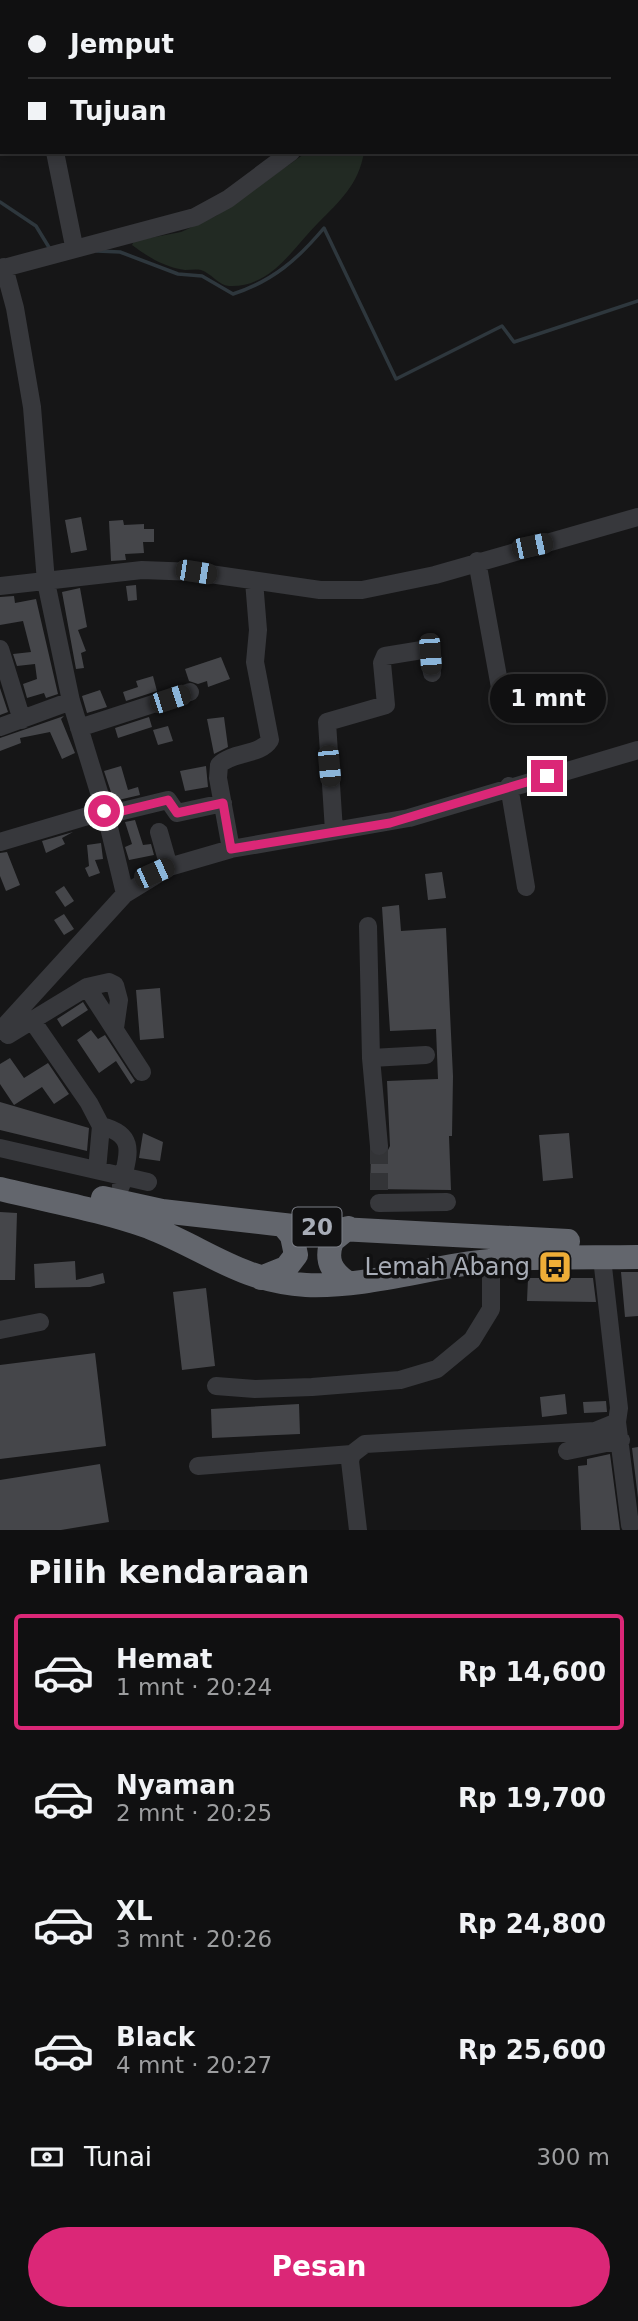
<!DOCTYPE html>
<html lang="id">
<meta charset="utf-8">
<style>
body{margin:0;font-family:"DejaVu Sans",sans-serif;background:#1e1e1f;color:#f1f3f6;height:100vh;display:flex;flex-direction:column;font-size:26px;white-space:nowrap}
*{box-sizing:border-box;margin:0}
p{font-size:23px;color:#9c9d9f}
.icon{flex:none;width:38px;height:38px;fill:none;stroke:currentColor;stroke-width:2;stroke-linecap:round;stroke-linejoin:round}
.map{position:relative;height:1530px;overflow:hidden}
.details{display:flex;flex-direction:column;background:#101011;flex:1}
.details>*{flex:none}
.top-card{position:absolute;left:0px;top:0px;width:639px;height:154px;box-shadow:0 4px 10px #0003,0 0 0 2px #303031;display:grid;align-content:center;height:154px;padding:0 28px;background:#101011}
.end{position:absolute;width:32px;height:32px;margin:-16px;border:9px solid #db2777;background:#fff;box-shadow:0 0 0 4px #fff}
.from{border-radius:50%}
.bubble{position:absolute;height:49px;border-radius:24px;background:#101011;box-shadow:0 4px 10px #0003,0 0 0 2px #303031;font-size:23px;font-weight:700;line-height:49px;text-align:center}
.car{position:absolute;width:21px;height:42px;margin:-21px -10px;border-radius:9px;box-shadow:0 0 5px 2px #0007;background:linear-gradient(#222 24%,#8ab4d8 0 40%,#222 0 76%,#8ab4d8 0 86%,#222 0)}
.top-card b{display:flex;align-items:center;gap:24px;height:66px;font-size:26px}
.top-card b+b{border-top:2px solid #303031}
.top-card i{width:18px;height:18px;background:#f1f3f6}
ul{padding:0;list-style:none}
li{display:flex;align-items:center;gap:21px;height:116px;margin:0 14px 10px;padding:0 14px;border:4px solid transparent;border-radius:7px}
li div{flex:1}
li b{display:block;font-size:26px}
li em{font-style:normal;font-weight:700}
li.on{border-color:#db2777}
li>.icon{width:63px;height:63px;stroke-width:1.5}
h2{padding:0 28px;font-size:32px;line-height:84px}
.pay{display:flex;align-items:center;gap:18px;height:77px;padding:0 28px;font-size:26px}
.pay p{margin-inline-start:auto}
.action{display:flex;gap:14px;margin-top:auto;padding:14px 28px}
.action a{flex:1;height:80px;border-radius:42px;background:#db2777;color:#fff;font-size:28px;font-weight:700;line-height:80px;text-align:center}
.map>svg:first-child{display:block}
.green{fill:#222a23}
.lines{fill:none;stroke-linecap:round;stroke-linejoin:round}
.stream{stroke:#2e373d;stroke-width:3.5}
.building{fill:#45464a}
.minor-tunnel{stroke:#333437;stroke-width:18;stroke-dasharray:18 9;stroke-linecap:butt}
.minor{stroke:#37383c;stroke-width:18}
.highway{stroke:#63666d;stroke-width:24}
.route{stroke:#db2777;stroke-width:9}
.labels{text-anchor:middle;stroke-width:7;stroke-linejoin:round;paint-order:stroke}
.shield{fill:#111112;stroke:#7b7e86;stroke-width:2}
.shield-label{font-size:23px;font-weight:bold;fill:#a8adb7}
.poi-label{font-size:24px;fill:#a8adb7;stroke:#111112;text-anchor:end}
</style>
<div class="map">
<svg width="638" height="1530" viewBox="0 0 638 1530">
<rect width="100%" height="100%" fill="#161617"/>
<!-- green -->
<path class="green" d="M307 152H364C359 184 340 201 318 223 293 248 271 288 229 286 218 285 211 273 201 270 196 269 190 270 185 270 164 267 148 257 132 245L134 241 181 232 216 216Z"/>
<g class="lines">
<!-- stream -->
<path class="stream" d="M0 202 36 226 50 249
M97 251 120 252 178 274 202 276 233 294C273 281 298 259 324 228L396 379 502 326 514 342 638 301"/>
</g>
<!-- building -->
<path class="building" d="M81 517 87 550 71 553 65 520Z
M123 520 124 525 144 524V529H154V542H143L144 553 125 554 126 560 111 561 109 521Z
M136 585 137 600 128 601 126 586Z
M80 588 87 627 78 630 86 651 81 653 84 668 76 669 62 592Z
M14 596 15 603 36 599 58 694 46 698 44 693 27 698 23 684 37 679 35 664 17 666 13 654 31 652 23 621 0 625V597Z
M221 657 230 679 208 687 207 681 198 684 189 681 185 669Z
M153 676 157 691 126 701 123 692 138 687 136 681Z
M0 688 8 712 0 715Z
M100 690 107 707 87 713 82 696Z
M64 716 61 719 75 753 62 759 50 732 20 738 21 743 0 751V738Z
M149 717 152 727 118 738 115 728Z
M224 717 228 747 214 754 207 719Z
M168 726 173 741 158 745 153 730Z
M121 766 128 790 138 787 140 795 114 801 104 771Z
M206 766 208 787 185 791 180 771Z
M135 820 143 845 151 844 154 855 129 860 125 847 132 844 125 822Z
M73 832 62 838 65 844 46 853 42 841Z
M101 843 103 859 95 860 100 873 89 877 85 868 89 866 87 845Z
M7 852 20 885 6 891 0 876V853Z
M442 872 446 898 428 900 425 874Z
M64 886 74 901 65 907 55 892Z
M399 905 401 931 446 928 453 1076 452 1136H449L451 1190 370 1189 371 1154 385 1156 390 1146 387 1081 438 1079 436 1029 390 1031 382 907Z
M64 914 74 929 64 935 54 920Z
M160 988 164 1038 140 1040 136 990Z
M83 1002 88 1010 62 1027 57 1019Z
M91 1030 98 1039 105 1035 135 1081 131 1084 116 1061 99 1073 77 1040Z
M10 1058 24 1078 48 1063 69 1094 54 1104 42 1087 14 1105 0 1084V1064Z
M0 1102 89 1128 87 1151 0 1130Z
M143 1133 163 1142 160 1161 139 1158Z
M569 1133 573 1178 543 1181 539 1135Z
M0 1212 17 1213 15 1280H0Z
M75 1261 76 1280 103 1273 105 1283 90 1287 35 1288 34 1264Z
M621 1272H638V1316L625 1317Z
M528 1278H593L596 1302 527 1301Z
M206 1288 215 1366 182 1370 173 1292Z
M95 1353 106 1446 0 1459V1365Z
M565 1394 567 1414 542 1417 540 1397Z
M606 1401 607 1412 584 1413 583 1402Z
M299 1404 300 1434 212 1438 211 1409Z
M638 1447V1498L632 1448Z
M610 1454 620 1530H581L578 1466 587 1465V1459Z
M100 1464 109 1522 61 1530H0V1480Z"/>
<g class="lines">
<!-- minor-tunnel -->
<path class="minor-tunnel" d="M379 1146V1190"/>
<!-- minor -->
<path class="minor" d="M517 2 519 0
M55 152 74 246
M4 267 15 308 32 407 46 582 71 701 106 815 125 894
M0 269 195 217 228 199 291 152
M477 561 501 693
M0 586 142 570 196 572 320 590H362L435 575 638 517
M0 649 22 720
M0 727 71 701
M79 728 190 692
M509 786 526 887
M106 815 168 800 177 813 223 803
M334 831 327 722 386 705 382 663 385 656 428 649 432 673
M159 832 169 867
M0 842 104 811
M231 849 218 778 219 765C233 751 260 756 270 740L255 662 258 630 254 581
M368 926 371 1058 379 1146
M87 987 142 1072
M31 1019 89 1103 101 1126 97 1170
M0 1031 125 894 169 867 231 849 409 818 638 750
M8 1035 87 987 109 982 115 985 119 1000 115 1028
M371 1058 426 1055
M101 1126C139 1135 127 1157 121 1186
M0 1148 148 1182
M379 1203 447 1202
M0 1330 40 1322
M216 1386 255 1389 312 1387 400 1380 437 1369 472 1340 491 1309V1262
M617 1422 630 1525
M567 1451 621 1440
M198 1466 352 1454
M358 1530 350 1461 352 1454 365 1444 595 1431 617 1422 619 1408 602 1258"/>
<!-- highway -->
<path class="highway" d="M0 1189C49 1201 101 1210 149 1227 206 1249 240 1281 306 1285 358 1287 408 1273 458 1265 518 1255 578 1258 638 1257
M103 1198 162 1211 302 1227 568 1241
M261 1278 286 1268 296 1255 292 1236 283 1225
M348 1283C331 1272 325 1260 332 1241L348 1228"/>
</g>
<g class="lines">
<!-- route -->
<path class="route" d="M104 811 106 815 168 800 177 813 223 803 231 849 390 823 547 776"/>
</g>
<!-- icons -->
<defs>
<symbol id="bus-square" viewBox="-11 -11 22 22"><rect x="-9" y="-9" width="18" height="18" rx="4" fill="#eead37" stroke="#111112"/><path d="M-5-6H5V4H4V6H2V4H-2V6H-4V4H-5ZM-3.5-4V0h7V-4ZM-3.5 1.2v1.5H-2V1.2ZM2 1.2v1.5H3.5V1.2Z" fill="#111"/></symbol>
</defs>
<g fill-rule="evenodd">
<use href="#bus-square" x="536" y="1248" width="38" height="38"/>
</g>
<g class="labels">
<!-- shield labels -->
<rect class="shield" x="292.5" y="1207.5" width="49" height="39" rx="5"/>
<g class="shield-label">
<text x="317" y="1235">20</text>
</g>
<!-- poi labels -->
<g class="poi-label">
<text x="530" y="1275">Lemah Abang</text>
</g>
</g>
</svg>
<i class="end from" style="left:104px;top:811px"></i>
<i class="end" style="left:547px;top:776px"></i>
<div class="bubble" style="left:490px;top:674px;width:116px">1 mnt</div>
<i class="car" style="left:532px;top:546px;rotate:78deg"></i>
<i class="car" style="left:196px;top:572px;rotate:99deg"></i>
<i class="car" style="left:430px;top:654px;rotate:176deg"></i>
<i class="car" style="left:170px;top:699px;rotate:72deg"></i>
<i class="car" style="left:329px;top:766px;rotate:175deg"></i>
<i class="car" style="left:154px;top:873px;rotate:66deg"></i>
<div class="top-card">
<b><i class="from"></i>Jemput</b>
<b><i></i>Tujuan</b>
</div>
</div>
<section class="details">
<h2>Pilih kendaraan</h2>
<ul>
<li class="on"><svg class="icon" aria-label="car" viewBox="0 0 24 24"><path d="M5 17H2v-5l4-1 3-4h7l3 4 3 1v5h-3M9 17h6M6 11h13"/><circle cx="7" cy="17" r="2"/><circle cx="17" cy="17" r="2"/></svg><div><b>Hemat</b><p>1 mnt · 20:24</p></div><em>Rp 14,600</em></li>
<li><svg class="icon" aria-label="car" viewBox="0 0 24 24"><path d="M5 17H2v-5l4-1 3-4h7l3 4 3 1v5h-3M9 17h6M6 11h13"/><circle cx="7" cy="17" r="2"/><circle cx="17" cy="17" r="2"/></svg><div><b>Nyaman</b><p>2 mnt · 20:25</p></div><em>Rp 19,700</em></li>
<li><svg class="icon" aria-label="car" viewBox="0 0 24 24"><path d="M5 17H2v-5l4-1 3-4h7l3 4 3 1v5h-3M9 17h6M6 11h13"/><circle cx="7" cy="17" r="2"/><circle cx="17" cy="17" r="2"/></svg><div><b>XL</b><p>3 mnt · 20:26</p></div><em>Rp 24,800</em></li>
<li><svg class="icon" aria-label="car" viewBox="0 0 24 24"><path d="M5 17H2v-5l4-1 3-4h7l3 4 3 1v5h-3M9 17h6M6 11h13"/><circle cx="7" cy="17" r="2"/><circle cx="17" cy="17" r="2"/></svg><div><b>Black</b><p>4 mnt · 20:27</p></div><em>Rp 25,600</em></li>
</ul>
<div class="pay"><svg class="icon" aria-label="cash" viewBox="0 0 24 24"><path d="M3 7h18v10H3z"/><circle cx="12" cy="12" r="2"/></svg>Tunai<p>300 m</p></div>
<div class="action"><a>Pesan</a></div>
</section>
